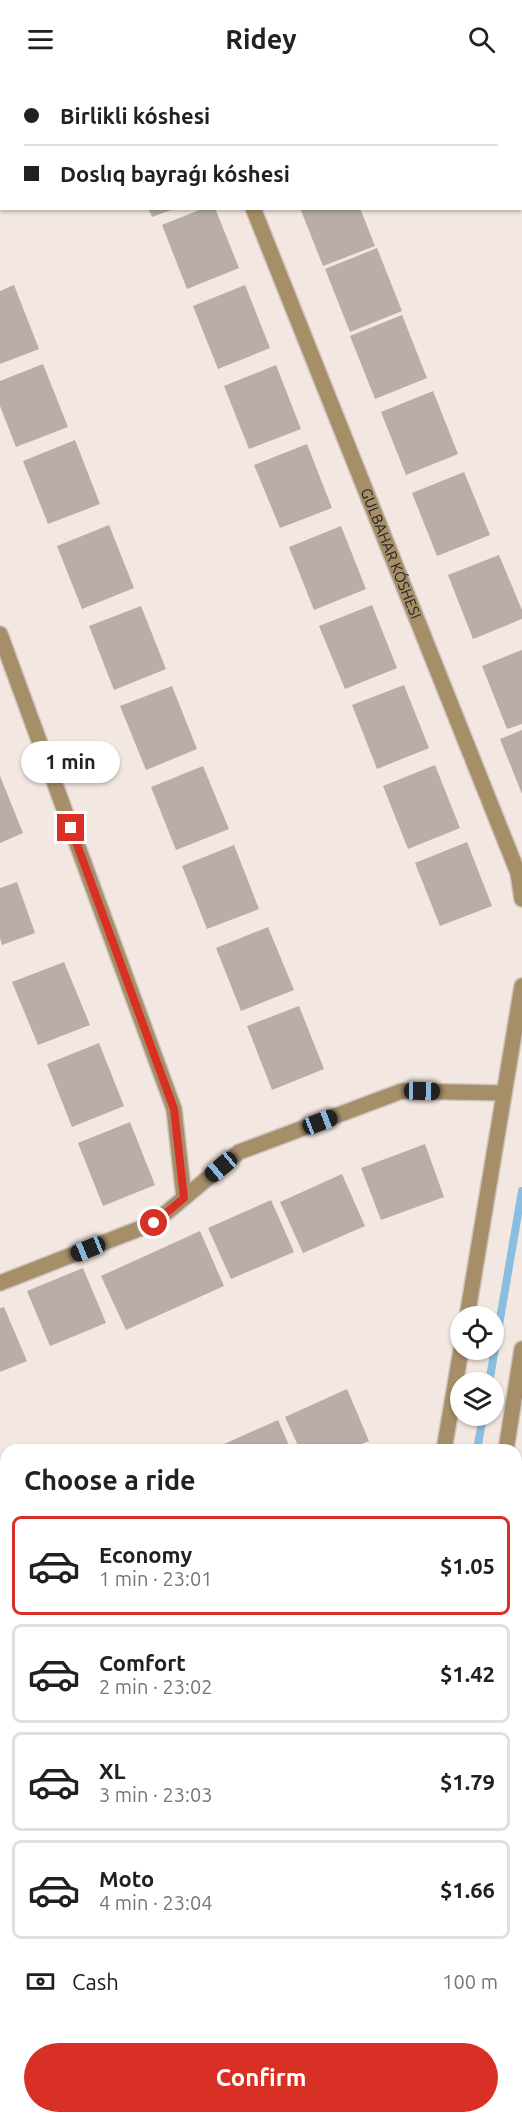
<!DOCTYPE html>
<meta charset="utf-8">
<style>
body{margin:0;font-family:Ubuntu,sans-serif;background:#f2f2f2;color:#202124;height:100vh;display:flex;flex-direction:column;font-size:22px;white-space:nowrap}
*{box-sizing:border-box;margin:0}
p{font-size:20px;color:#757577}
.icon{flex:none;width:33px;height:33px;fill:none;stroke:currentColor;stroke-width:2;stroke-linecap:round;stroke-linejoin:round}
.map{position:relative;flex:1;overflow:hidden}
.sheet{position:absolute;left:0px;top:1366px;width:522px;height:680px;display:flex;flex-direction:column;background:#fff;border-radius:18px 18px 0 0;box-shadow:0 2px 4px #0004}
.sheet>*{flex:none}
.hud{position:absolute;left:0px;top:0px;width:522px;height:132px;box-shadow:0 2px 4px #0004;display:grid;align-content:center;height:132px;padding:0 24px;background:#fff}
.buttons{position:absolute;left:450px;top:1228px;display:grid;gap:12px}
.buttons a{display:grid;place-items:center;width:54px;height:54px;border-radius:50%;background:#fff;box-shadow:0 2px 4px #0004;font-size:30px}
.end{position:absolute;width:27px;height:27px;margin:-14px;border:8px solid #d93025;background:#fff;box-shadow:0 0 0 3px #fff}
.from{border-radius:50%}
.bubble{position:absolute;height:42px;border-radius:21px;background:#fff;box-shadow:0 2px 4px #0004;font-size:20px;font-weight:700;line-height:42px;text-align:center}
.car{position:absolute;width:18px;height:36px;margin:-18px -9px;border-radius:8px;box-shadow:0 0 4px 2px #0007;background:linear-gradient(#222 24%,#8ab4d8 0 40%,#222 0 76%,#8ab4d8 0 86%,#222 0)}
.hud b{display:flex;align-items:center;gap:21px;height:57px;font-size:22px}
.hud b+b{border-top:2px solid #e0e0e0}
.hud i{width:15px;height:15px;background:#202124}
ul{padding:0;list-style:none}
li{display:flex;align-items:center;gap:18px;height:99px;margin:0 12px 9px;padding:0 12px;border:3px solid #e0e0e0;border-radius:9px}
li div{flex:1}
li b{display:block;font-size:22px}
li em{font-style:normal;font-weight:700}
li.active{border-color:#d93025}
li>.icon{width:54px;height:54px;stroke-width:1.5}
h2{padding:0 24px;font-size:27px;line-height:72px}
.pay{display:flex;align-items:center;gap:15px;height:66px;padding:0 24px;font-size:22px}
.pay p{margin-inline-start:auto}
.button{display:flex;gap:12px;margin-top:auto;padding:12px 24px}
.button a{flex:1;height:69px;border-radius:36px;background:#d93025;color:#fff;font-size:24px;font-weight:700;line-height:69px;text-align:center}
header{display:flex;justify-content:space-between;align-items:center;height:78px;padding:0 24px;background:#fff;font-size:27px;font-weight:700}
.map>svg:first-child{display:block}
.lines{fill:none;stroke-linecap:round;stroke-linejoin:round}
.stream{stroke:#88bfdf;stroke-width:8}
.building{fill:#b8ada7}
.minor-casing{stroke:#cec3be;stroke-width:18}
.minor{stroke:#a68f68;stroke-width:15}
.route{stroke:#d93025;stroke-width:8}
.labels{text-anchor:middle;stroke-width:5;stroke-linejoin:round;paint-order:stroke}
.street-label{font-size:15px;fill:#25211f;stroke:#fef5f0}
</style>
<header><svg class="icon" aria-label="menu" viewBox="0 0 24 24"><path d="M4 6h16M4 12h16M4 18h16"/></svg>Ridey<svg class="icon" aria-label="search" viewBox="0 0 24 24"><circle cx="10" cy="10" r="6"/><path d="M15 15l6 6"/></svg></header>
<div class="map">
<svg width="522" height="2045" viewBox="0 0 522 2045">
<rect width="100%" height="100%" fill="#f3e7e1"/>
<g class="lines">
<!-- stream -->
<path class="stream" d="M489 1305 522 1113
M477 1372 483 1338
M371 2045 372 2040"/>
</g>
<!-- building -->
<path class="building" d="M148 130H174V131L152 139Z
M204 130H215L239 190 187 211 162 147Z
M300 130H360L375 168 323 188Z
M377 170 402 233 350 254 325 191Z
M14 207 39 271 0 286V213Z
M245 207 270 270 218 291 193 228Z
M402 237 427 300 375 321 350 258Z
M43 286 68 349 16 369 0 328V303Z
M276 287 301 351 249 371 224 308Z
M433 313 458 376 406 397 381 334Z
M75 362 100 426 48 446 23 383Z
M307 366 332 430 280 450 254 387Z
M464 394 490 457 437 478 412 415Z
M109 447 134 510 82 531 57 468Z
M341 448 366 511 314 532 289 469Z
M499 477 522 532V541L473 561 448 497Z
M372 527 397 590 345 611 319 548Z
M141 528 166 591 114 612 89 548Z
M522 572V646L507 651 482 588Z
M404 607 429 670 377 691 352 627Z
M172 608 197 671 146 692 120 628Z
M522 652V716L500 661Z
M435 687 460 750 408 771 383 708Z
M203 688 229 751 176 772 151 709Z
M0 698 23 755 0 765Z
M467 764 492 828 440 848 415 785Z
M234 767 259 831 207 851 182 788Z
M17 804 35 855 2 867 0 860V810Z
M268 849 294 912 241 933 216 870Z
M64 884 90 947 38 967 12 904Z
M299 928 324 991 272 1012 247 948Z
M99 965 124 1028 72 1049 47 986Z
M130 1044 155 1107 103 1128 78 1065Z
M425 1066 444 1119 381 1142 361 1090Z
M342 1096 365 1148 303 1175 280 1124Z
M271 1122 294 1174 231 1201 208 1150Z
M200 1153 224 1208 126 1252 101 1198Z
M83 1190 106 1245 50 1268 27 1213Z
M4 1229 27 1283 0 1294V1230Z
M347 1311 369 1363 347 1372H300L285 1339Z
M278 1342 291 1372H216L215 1370Z
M6 1464V1525L0 1528V1467Z
M6 1600V1661L0 1664V1603Z
M516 1756 522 1758V1818L516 1817Z
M6 1893V1955L0 1957V1896Z
M39 2040H114L116 2045H41Z
M134 2040H175L164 2045H136Z"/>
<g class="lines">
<defs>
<g id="minor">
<path d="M201 0 202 2"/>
<path d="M134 2 138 0"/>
<path d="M0 52H2"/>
<path id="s1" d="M253 130 518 795 522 821"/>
<path d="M0 556 174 1031 184 1120"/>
<path d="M0 1205 154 1145 239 1074 402 1013 504 1015"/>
<path d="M467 1239 522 908"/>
<path d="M444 1372 461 1272"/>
<path d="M506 1372 522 1271"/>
<path d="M516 1396 522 1397"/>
<path d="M0 1572 6 1570"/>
<path d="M516 1736 522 1737"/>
<path d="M0 2023 6 2020"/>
<path d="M332 2045 333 2040"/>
<path d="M403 2045 404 2040"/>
</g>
</defs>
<!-- minor casing -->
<use href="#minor" class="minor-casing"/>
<!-- minor -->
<use href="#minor" class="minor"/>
</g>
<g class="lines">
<!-- route -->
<path class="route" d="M71 750 174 1031 184 1120 154 1145"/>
</g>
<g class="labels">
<!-- street labels -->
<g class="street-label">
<text dy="5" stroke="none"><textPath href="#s1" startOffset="372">GULBAHAR KÓSHESI</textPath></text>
</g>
</g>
</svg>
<div class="buttons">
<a><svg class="icon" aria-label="locate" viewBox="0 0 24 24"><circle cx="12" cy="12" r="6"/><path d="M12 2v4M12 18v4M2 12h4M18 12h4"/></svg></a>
<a><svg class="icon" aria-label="layers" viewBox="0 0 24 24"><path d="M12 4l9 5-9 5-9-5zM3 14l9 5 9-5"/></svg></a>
</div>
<i class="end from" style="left:154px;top:1145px"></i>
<i class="end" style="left:71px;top:750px"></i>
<div class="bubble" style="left:21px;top:663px;width:99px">1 min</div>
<i class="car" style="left:422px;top:1013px;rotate:91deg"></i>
<i class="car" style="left:320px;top:1044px;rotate:69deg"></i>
<i class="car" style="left:221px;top:1089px;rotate:230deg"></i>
<i class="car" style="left:88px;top:1171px;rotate:248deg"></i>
<div class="hud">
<b><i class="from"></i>Birlikli kóshesi</b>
<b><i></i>Doslıq bayraǵı kóshesi</b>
</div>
<section class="sheet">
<h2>Choose a ride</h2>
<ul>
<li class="active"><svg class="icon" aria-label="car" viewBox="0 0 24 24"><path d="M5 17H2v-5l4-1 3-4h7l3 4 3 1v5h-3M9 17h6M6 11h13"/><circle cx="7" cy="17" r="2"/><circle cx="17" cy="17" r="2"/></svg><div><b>Economy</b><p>1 min · 23:01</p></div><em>$1.05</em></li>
<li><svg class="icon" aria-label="car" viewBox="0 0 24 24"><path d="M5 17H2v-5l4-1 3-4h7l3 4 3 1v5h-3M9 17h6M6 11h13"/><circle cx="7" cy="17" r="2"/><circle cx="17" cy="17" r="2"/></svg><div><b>Comfort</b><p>2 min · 23:02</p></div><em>$1.42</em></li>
<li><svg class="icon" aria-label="car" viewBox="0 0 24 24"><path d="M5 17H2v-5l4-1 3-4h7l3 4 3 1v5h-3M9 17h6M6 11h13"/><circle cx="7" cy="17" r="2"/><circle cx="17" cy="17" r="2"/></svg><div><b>XL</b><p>3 min · 23:03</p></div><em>$1.79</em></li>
<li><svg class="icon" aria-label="car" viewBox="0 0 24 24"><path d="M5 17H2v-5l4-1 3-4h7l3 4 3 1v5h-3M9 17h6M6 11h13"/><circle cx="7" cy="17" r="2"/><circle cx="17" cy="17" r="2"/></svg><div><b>Moto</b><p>4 min · 23:04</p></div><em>$1.66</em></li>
</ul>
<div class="pay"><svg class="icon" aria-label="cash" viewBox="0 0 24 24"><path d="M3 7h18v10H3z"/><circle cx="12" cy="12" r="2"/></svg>Cash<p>100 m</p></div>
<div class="button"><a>Confirm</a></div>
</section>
</div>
